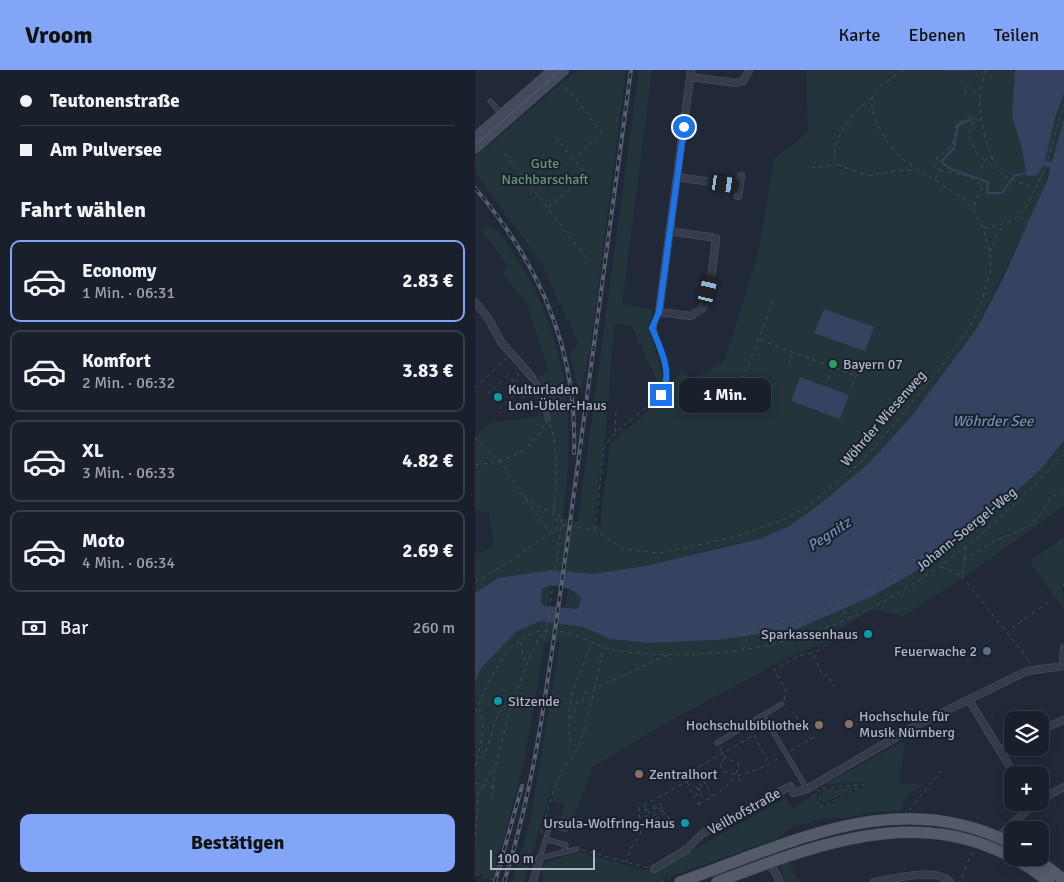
<!DOCTYPE html>
<html lang="de">
<meta charset="utf-8">
<style>
body{margin:0;font-family:Signika,sans-serif;background:#222733;color:#f1f3f6;height:100vh;display:flex;flex-direction:column;font-size:19px;white-space:nowrap}
*{box-sizing:border-box;margin:0}
p{font-size:16px;color:#9fa2a9}
.icon{flex:none;width:28px;height:28px;fill:none;stroke:currentColor;stroke-width:2;stroke-linecap:round;stroke-linejoin:round}
.map{position:relative;flex:1;overflow:hidden}
.details{display:flex;flex-direction:column;background:#191f2b;width:475px}
.details>*{flex:none}
.guide{display:grid;align-content:center;height:110px;padding:0 20px;background:#191f2b}
.fabs{position:absolute;left:529px;top:641px;display:grid;gap:10px}
.fabs a{display:grid;place-items:center;width:45px;height:45px;border-radius:10px;background:#191f2b;box-shadow:0 2px 12px #0003,0 0 0 1px #373d47;font-size:25px}
.scale{position:absolute;left:15px;bottom:12px;width:105px;box-sizing:border-box;padding-left:5px;border:2px solid #b0b6c6;border-top:0;font-size:14px;line-height:18px;white-space:nowrap;color:#b0b6c6;-webkit-text-stroke:4px #1a212e;paint-order:stroke}
.end{position:absolute;width:22px;height:22px;margin:-11px;border:6px solid #1a73e8;background:#fff;box-shadow:0 0 0 2px #fff}
.from{border-radius:50%}
.bubble{position:absolute;height:35px;border-radius:10px;background:#191f2b;box-shadow:0 2px 12px #0003,0 0 0 1px #373d47;font-size:16px;font-weight:700;line-height:35px;text-align:center}
.car{position:absolute;width:15px;height:30px;margin:-15px -8px;border-radius:6px;box-shadow:0 0 4px 1px #0007;background:linear-gradient(#222 24%,#8ab4d8 0 40%,#222 0 76%,#8ab4d8 0 86%,#222 0)}
.guide b{display:flex;align-items:center;gap:18px;height:48px;font-size:19px}
.guide b+b{border-top:1px solid #373d47}
.guide i{width:12px;height:12px;background:#f1f3f6}
ul{padding:0;list-style:none}
li{display:flex;align-items:center;gap:15px;height:82px;margin:0 10px 8px;padding:0 10px;border:2px solid #373d47;border-radius:10px}
li div{flex:1}
li b{display:block;font-size:19px}
li em{font-style:normal;font-weight:700}
li.active{border-color:#83a5f7}
li>.icon{width:45px;height:45px;stroke-width:1.5}
h2{padding:0 20px;font-size:22px;line-height:60px}
.pay{display:flex;align-items:center;gap:12px;height:55px;padding:0 20px;font-size:19px}
.pay p{margin-inline-start:auto}
.cta{display:flex;gap:10px;margin-top:auto;padding:10px 20px}
.cta a{flex:1;height:58px;border-radius:10px;background:#83a5f7;color:#111;font-size:20px;font-weight:700;line-height:58px;text-align:center}
header{display:flex;align-items:center;gap:30px;box-sizing:border-box;height:70px;padding:0 25px;background:#83a5f7;color:#111}
header strong{font-size:24px}
nav{display:flex;gap:28px;margin-inline-start:auto;font-size:18px}
main{display:flex;flex:1;min-height:0}
.map>svg:first-child{display:block}
.green{fill:#23353a}
.water{fill:#354360;fill-rule:evenodd}
.lines{fill:none;stroke-linecap:round;stroke-linejoin:round}
.stream{stroke:#354360;stroke-width:2}
.lane-casing{stroke:#505664;stroke-width:5}
.street-casing{stroke:#505664;stroke-width:8}
.secondary-casing{stroke:#505664;stroke-width:11}
.primary-casing{stroke:#3e4553;stroke-width:12}
.path{stroke:#3e5155;stroke-width:1;stroke-dasharray:4 4;stroke-linecap:butt}
.lane{stroke:#353b4a;stroke-width:4}
.street{stroke:#353b4a;stroke-width:7}
.secondary{stroke:#434a5d;stroke-width:10}
.primary{stroke:#535a6a;stroke-width:11}
.tram{stroke:#575f71;stroke-width:1}
.rail-casing{stroke:#575f71;stroke-width:4}
.rail{stroke:#1a212e;stroke-width:2;stroke-dasharray:5.5;stroke-linecap:butt}
.path-bridge{stroke:#3e5155;stroke-width:1;stroke-dasharray:4 4;stroke-linecap:butt}
.route{stroke:#1a73e8;stroke-width:6}
.leisure-dot{fill:#2e9e5b;stroke:#1a212e;stroke-width:2}
.culture-dot{fill:#0f9aa8;stroke:#1a212e;stroke-width:2}
.service-dot{fill:#5c6f8a;stroke:#1a212e;stroke-width:2}
.education-dot{fill:#8d6e63;stroke:#1a212e;stroke-width:2}
.labels{text-anchor:middle;stroke-width:4;stroke-linejoin:round;paint-order:stroke}
.park-label{font-size:14px;fill:#679676;stroke:#1a212e}
.poi-label{font-size:14px;fill:#b0b6c6;stroke:#1a212e;text-anchor:start}
.street-label{font-size:14px;fill:#b0b6c6;stroke:#1a212e}
.water-label{font-size:15px;font-style:italic;fill:#778aae;stroke:#1a212e}
</style>
<header>
<strong>Vroom</strong>
<nav><a>Karte</a><a>Ebenen</a><a>Teilen</a></nav>
</header>
<main>
<section class="details">
<div class="guide">
<b><i class="from"></i>Teutonenstraße</b>
<b><i></i>Am Pulversee</b>
</div>
<h2>Fahrt wählen</h2>
<ul>
<li class="active"><svg class="icon" aria-label="car" viewBox="0 0 24 24"><path d="M5 17H2v-5l4-1 3-4h7l3 4 3 1v5h-3M9 17h6M6 11h13"/><circle cx="7" cy="17" r="2"/><circle cx="17" cy="17" r="2"/></svg><div><b>Economy</b><p>1 Min. · 06:31</p></div><em>2.83 €</em></li>
<li><svg class="icon" aria-label="car" viewBox="0 0 24 24"><path d="M5 17H2v-5l4-1 3-4h7l3 4 3 1v5h-3M9 17h6M6 11h13"/><circle cx="7" cy="17" r="2"/><circle cx="17" cy="17" r="2"/></svg><div><b>Komfort</b><p>2 Min. · 06:32</p></div><em>3.83 €</em></li>
<li><svg class="icon" aria-label="car" viewBox="0 0 24 24"><path d="M5 17H2v-5l4-1 3-4h7l3 4 3 1v5h-3M9 17h6M6 11h13"/><circle cx="7" cy="17" r="2"/><circle cx="17" cy="17" r="2"/></svg><div><b>XL</b><p>3 Min. · 06:33</p></div><em>4.82 €</em></li>
<li><svg class="icon" aria-label="car" viewBox="0 0 24 24"><path d="M5 17H2v-5l4-1 3-4h7l3 4 3 1v5h-3M9 17h6M6 11h13"/><circle cx="7" cy="17" r="2"/><circle cx="17" cy="17" r="2"/></svg><div><b>Moto</b><p>4 Min. · 06:34</p></div><em>2.69 €</em></li>
</ul>
<div class="pay"><svg class="icon" aria-label="cash" viewBox="0 0 24 24"><path d="M3 7h18v10H3z"/><circle cx="12" cy="12" r="2"/></svg>Bar<p>260 m</p></div>
<div class="cta"><a>Bestätigen</a></div>
</section>
<div class="map">
<svg width="589" height="812" viewBox="0 0 589 812">
<rect width="100%" height="100%" fill="#212939"/>
<!-- green -->
<path class="green" d="M102 0H151L115 279 105 324 95 284 104 274 66 193 0 102V87Z
M164 0H177L147 234 178 239 174 258 189 310 184 315 156 255 139 254 131 357 118 456H125L135 374 196 321 194 313 208 301 217 310 250 290 284 180 299 89 333 62 331 0H540L539 21 586 30 589 24V49L577 93 570 91 537 46 547 79 551 103 569 95 575 97 563 132 502 258 435 348 393 394 341 437 314 456 285 469 170 496 118 504 75 500 23 508 0 523V484L19 477 14 442 0 440V367L15 353 68 346 57 312 73 300 52 233 27 203 33 197 6 159 14 156 24 161C37 182 53 204 63 227 97 305 98 362 88 445L89 449 103 452Z
M589 371V436L485 510 428 546 399 539 349 567 351 572 312 588 182 658 118 697 97 752 86 748 89 734 78 731 77 716 49 812H37L55 752 85 572H70L49 692 18 808 0 803V613L6 598 41 562 65 551 108 557 135 569 173 573 243 570 322 559 398 526 438 503 506 453 566 399Z
M589 467V517L586 519 589 524V540L555 491Z
M76 515 73 537 66 532 67 519Z
M93 519 103 524 106 529 102 539H90Z
M427 672 430 673 424 712 447 715 429 730 426 741 398 742 367 749 361 747 343 749 336 753 320 755 303 768 181 812H67L68 797 74 791 104 782 168 800H182L311 728 318 739 341 722 346 737 352 736 392 715 391 712 351 714Z
M385 716 348 733 346 720Z
M314 792 324 812H311L304 796Z"/>
<!-- water -->
<path class="water" d="M540 0H589V24L581 44 570 91 577 92 589 49V371L566 399 506 453 438 503 398 526 322 559 243 570 173 573 135 569 108 557 65 551 41 562 6 598 0 613V523L23 508 75 500 118 504 170 496 285 469 314 456 341 437 393 394 435 348 502 258 529 206 573 108 575 98 569 95 562 105 552 106 551 103 547 79 537 46ZM76 515C88 517 100 518 106 529L102 539 70 536 66 532 67 519Z
M349 239 399 257 390 281 339 263Z
M325 307 374 325 365 349 316 331Z"/>
<g class="lines">
<!-- stream -->
<path class="stream" d="M495 50 483 55 479 78 466 92 476 99 513 112 512 123H527L539 106 551 103"/>
<defs>
<path id="lane" d="M15 31 27 44
M184 242C167 269 205 295 186 325
M57 307 65 319 73 349
M307 634 288 645 332 719
M242 673 288 645
M91 759 75 755 65 788 102 779
M71 769 91 775 89 782"/>
<path id="street" d="M215 7 261 13 268 11 274 0
M202 107 264 116
M263 126 266 106
M194 161 241 168 237 201 228 238 216 246 184 242C194 161 206 81 216 0
M0 232 13 248 26 272 57 307
M588 596 589 578
M494 630 540 705
M565 660 589 650
M525 681 533 675
M565 730 589 717
M523 767 561 732
M295 792 305 812
M179 799 212 779 227 764 315 716 319 723 332 719 442 655 552 601 589 596
M58 812 65 788
M399 812C418 809 461 797 475 812"/>
<path id="secondary" d="M0 68 78 0
M0 78 89 0"/>
<path id="primary" d="M561 788 589 810
M205 812C315 774 422 714 538 774
M242 812C355 769 467 726 574 812"/>
</defs>
<!-- lane casing -->
<use href="#lane" class="lane-casing"/>
<!-- street casing -->
<use href="#street" class="street-casing"/>
<!-- secondary casing -->
<use href="#secondary" class="secondary-casing"/>
<!-- primary casing -->
<use href="#primary" class="primary-casing"/>
<!-- path -->
<path class="path" d="M473 0H500
M510 0C509 9 505 18 505 27 504 47 512 86 525 102 534 111 549 114 561 117L571 96 589 34
M90 21 93 19 127 63 100 88
M490 25 492 16 504 24
M396 28C382 39 348 75 363 95L393 106 420 101 440 100
M505 50H499L493 65 503 86 510 90
M30 84 112 188
M336 98 362 95
M506 99 510 90 518 87
M465 100 495 107 508 116 498 138
M460 109 465 100 459 96 462 87 477 76 482 53 498 46 499 50
M73 137 112 106 79 65
M545 147 554 154
M509 158C541 152 547 149 560 118
M515 182 522 164 532 154
M285 270 382 306
M314 295 317 284
M353 309 357 297
M40 312 45 307 40 300 41 299
M377 316 388 290
M0 318 32 288
M13 324 33 305 45 319 44 320
M24 339 43 321 65 345
M231 340 266 313 299 230
M75 354C84 382 82 414 78 444L85 454
M140 362 141 342
M0 368 26 393 73 461
M0 395C31 392 55 383 70 354
M49 427 70 440 79 439 87 449
M120 459 129 377 140 363 181 329
M584 470 589 478
M489 490 518 472 554 456 562 449 575 429 589 419
M466 497 487 506 491 475
M487 506 556 593
M0 512 43 486 86 455 119 460 148 479 184 483 260 467 310 449 333 436 385 393 428 344 469 293 496 255 506 234 516 199 515 182 508 158 498 139 489 129 427 89 414 74 401 52 397 39V27L405 16 429 0
M587 516 589 514
M366 533 372 548
M537 558 576 530
M347 561 353 573 341 582 339 587 348 606 352 604 359 617
M45 572 51 595
M62 573 61 569 68 565V561
M268 580 275 559C338 548 397 523 449 485L468 493
M120 618 128 578
M309 630 311 620 299 600 323 586 341 582
M0 642C13 614 26 577 56 564 79 553 106 568 128 577 142 582 161 583 176 584 318 592 431 534 533 440 553 423 571 403 589 384
M95 647H98L102 632H107L110 623 118 622
M336 669 341 666
M103 677 94 670V645L97 623 117 572
M245 678 250 687 262 693 264 696 261 703 267 715
M315 681 336 669 318 642
M250 688 245 694 248 701 255 704H260
M1 694C20 681 14 639 36 633
M0 697C4 683 13 650 3 638
M224 703 222 698 279 665 294 693
M221 707 228 719 225 720 221 716 227 726 224 728 221 723 218 724 226 738
M212 712 218 724
M0 713 19 717
M390 714 347 737 344 722 340 715 349 718Z
M17 727 20 698 37 633 51 596 62 573 69 569 71 564
M224 734 243 723 262 706 289 697 305 687
M170 737 172 761
M434 740 466 701
M170 741 185 733 186 735 173 742 175 745 188 737 189 740 175 748 177 751 191 743 196 752
M66 763 79 718 85 704 104 677 120 618 195 584
M0 774 3 724 19 698
M107 780 173 798
M151 793 156 778 166 763 164 738 225 704 237 726
M0 804 25 812
M186 812 195 809
M482 812H485L496 784 499 782"/>
<!-- lane -->
<use href="#lane" class="lane"/>
<!-- street -->
<use href="#street" class="street"/>
<!-- secondary -->
<use href="#secondary" class="secondary"/>
<!-- primary -->
<use href="#primary" class="primary"/>
<!-- tram -->
<path class="tram" d="M0 75 86 0"/>
<defs>
<path id="rail" d="M0 118C65 194 103 282 99 383
M20 812 47 716
M29 812C61 712 73 607 88 504 112 336 132 168 156 0"/>
</defs>
<!-- rail casing -->
<use href="#rail" class="rail-casing"/>
<!-- rail -->
<use href="#rail" class="rail"/>
<!-- path-bridge -->
<path class="path-bridge" d="M71 564 87 449"/>
</g>
<g class="lines">
<!-- route -->
<path class="route" d="M186 325C199 305 186 279 177 258L184 242 209 57"/>
</g>
<!-- markers -->
<circle class="leisure-dot" cx="358" cy="294" r="5"/>
<g class="culture-dot">
<circle cx="23" cy="327" r="5"/>
<circle cx="393" cy="564" r="5"/>
<circle cx="23" cy="631" r="5"/>
<circle cx="210" cy="753" r="5"/>
</g>
<circle class="service-dot" cx="512" cy="581" r="5"/>
<g class="education-dot">
<circle cx="374" cy="654" r="5"/>
<circle cx="344" cy="655" r="5"/>
<circle cx="164" cy="704" r="5"/>
</g>
<g class="labels">
<!-- park labels -->
<g class="park-label">
<text x="70" y="98">Gute<tspan x="70" dy="16">Nachbarschaft</tspan></text>
</g>
<!-- poi labels -->
<g class="poi-label">
<text x="368" y="299">Bayern 07</text>
<text x="33" y="324">Kulturladen<tspan x="33" dy="16">Loni-Übler-Haus</tspan></text>
<text x="383" y="569" text-anchor="end">Sparkassenhaus</text>
<text x="502" y="586" text-anchor="end">Feuerwache 2</text>
<text x="33" y="636">Sitzende</text>
<text x="384" y="651">Hochschule für<tspan x="384" dy="16">Musik Nürnberg</tspan></text>
<text x="334" y="660" text-anchor="end">Hochschulbibliothek</text>
<text x="174" y="709">Zentralhort</text>
<text x="200" y="758" text-anchor="end">Ursula-Wolfring-Haus</text>
</g>
<!-- street labels -->
<g class="street-label">
<text transform="translate(408 348) rotate(-49)" y="5">Wöhrder Wiesenweg</text>
<text transform="translate(491 459) rotate(-39)" y="5">Johann-Soergel-Weg</text>
<text transform="translate(269 741) rotate(-29)" y="5">Veilhofstraße</text>
</g>
<!-- water labels -->
<g class="water-label">
<text x="518" y="356">Wöhrder See</text>
<text transform="translate(354 464) rotate(-33)" y="5">Pegnitz</text>
</g>
</g>
</svg>
<div class="fabs">
<a><svg class="icon" aria-label="layers" viewBox="0 0 24 24"><path d="M12 4l9 5-9 5-9-5zM3 14l9 5 9-5"/></svg></a>
<a>+</a>
<a>−</a>
</div>
<div class="scale">100 m</div>
<i class="end from" style="left:209px;top:57px"></i>
<i class="end" style="left:186px;top:325px"></i>
<div class="bubble" style="left:204px;top:308px;width:92px">1 Min.</div>
<i class="car" style="left:249px;top:114px;rotate:98deg"></i>
<i class="car" style="left:233px;top:220px;rotate:13deg"></i>
</div>
</main>
